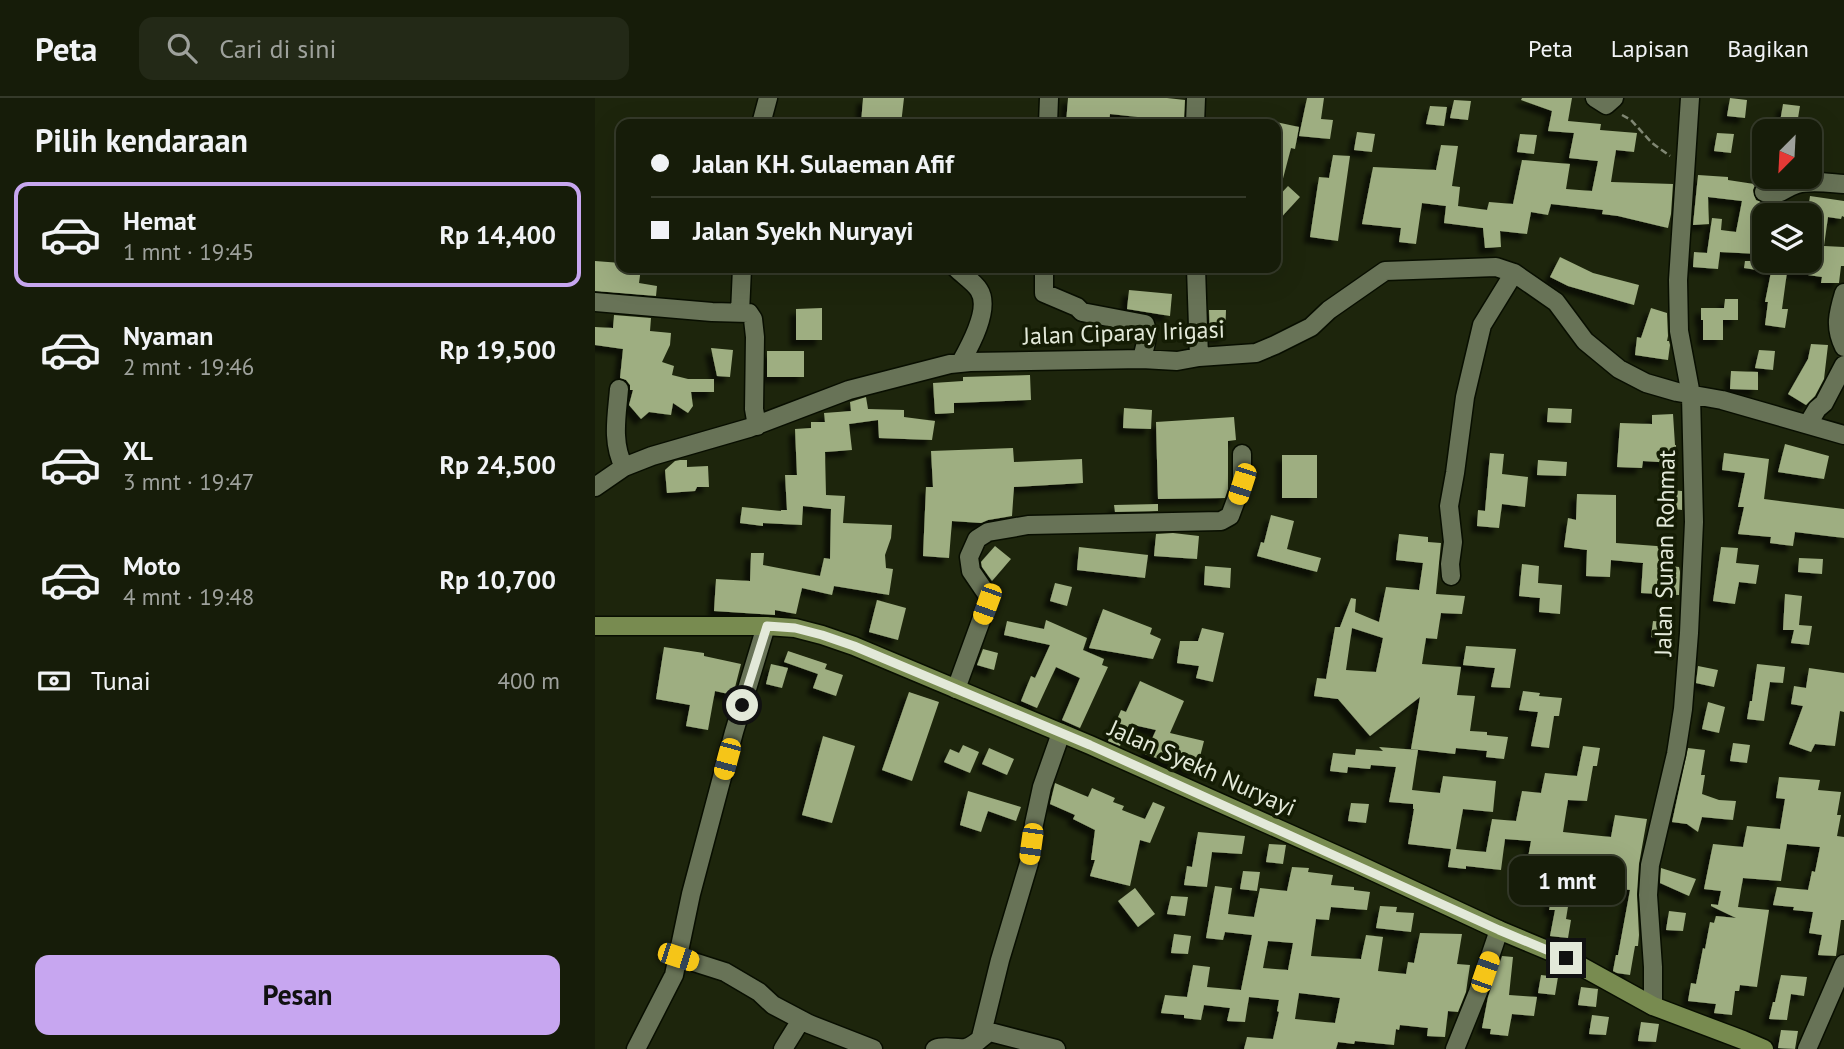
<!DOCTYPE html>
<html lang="id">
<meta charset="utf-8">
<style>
body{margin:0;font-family:"PT Sans",sans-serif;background:#232917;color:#f1f3f6;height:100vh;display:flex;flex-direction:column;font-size:26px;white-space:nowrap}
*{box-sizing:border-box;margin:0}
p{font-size:23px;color:#9ea19c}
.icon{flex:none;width:38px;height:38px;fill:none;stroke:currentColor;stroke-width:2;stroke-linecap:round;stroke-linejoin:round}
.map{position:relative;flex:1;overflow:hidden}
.panel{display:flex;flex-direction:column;background:#161c09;width:595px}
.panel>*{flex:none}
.banner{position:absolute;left:21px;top:21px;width:665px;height:154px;border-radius:14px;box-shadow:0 7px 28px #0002,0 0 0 2px #353a2a;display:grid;align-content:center;height:154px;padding:0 35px;background:#161c09}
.needle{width:46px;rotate:204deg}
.fabs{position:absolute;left:1157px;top:21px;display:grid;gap:14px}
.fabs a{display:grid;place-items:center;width:70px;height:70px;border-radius:14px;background:#161c09;box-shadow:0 7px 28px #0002,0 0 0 2px #353a2a;font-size:35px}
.end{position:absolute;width:32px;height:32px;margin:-16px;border:9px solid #e3e9d9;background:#111;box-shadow:0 0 0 4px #111}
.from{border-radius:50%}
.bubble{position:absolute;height:49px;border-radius:14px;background:#161c09;box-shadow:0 7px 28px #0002,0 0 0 2px #353a2a;font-size:23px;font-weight:800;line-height:49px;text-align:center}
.car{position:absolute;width:21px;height:42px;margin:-21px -10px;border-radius:9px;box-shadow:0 0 5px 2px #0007;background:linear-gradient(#f5c518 24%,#345 0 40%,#f5c518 0 76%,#345 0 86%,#f5c518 0)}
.banner b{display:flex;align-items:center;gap:24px;height:66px;font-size:26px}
.banner b+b{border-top:2px solid #353a2a}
.banner i{width:18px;height:18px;background:#f1f3f6}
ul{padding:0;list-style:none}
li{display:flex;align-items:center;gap:21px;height:105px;margin:0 14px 10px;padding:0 21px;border:4px solid transparent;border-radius:14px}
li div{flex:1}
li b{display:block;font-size:26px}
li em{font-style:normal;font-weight:800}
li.current{border-color:#c7a6f0}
li>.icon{width:63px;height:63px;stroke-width:1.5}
h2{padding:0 35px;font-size:32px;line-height:84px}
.pay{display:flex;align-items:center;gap:18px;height:77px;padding:0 35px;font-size:26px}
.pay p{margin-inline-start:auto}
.action{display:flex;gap:14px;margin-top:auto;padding:14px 35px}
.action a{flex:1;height:80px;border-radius:14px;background:#c7a6f0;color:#111;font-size:28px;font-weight:800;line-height:80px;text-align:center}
header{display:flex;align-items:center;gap:42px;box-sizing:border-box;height:98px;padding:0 35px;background:#161c09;border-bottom:2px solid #353a2a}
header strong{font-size:33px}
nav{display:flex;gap:38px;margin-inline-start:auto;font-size:24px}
.search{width:490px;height:63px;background:#232917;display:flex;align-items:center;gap:18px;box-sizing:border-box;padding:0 24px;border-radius:14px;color:#9ea19c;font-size:26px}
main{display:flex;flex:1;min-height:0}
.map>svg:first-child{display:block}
.building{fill:#9eae81;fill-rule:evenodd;filter:url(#shadow)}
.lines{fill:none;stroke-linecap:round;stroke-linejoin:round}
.street-casing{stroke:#080e00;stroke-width:21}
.secondary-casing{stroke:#080e00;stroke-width:21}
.path{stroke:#808773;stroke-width:2.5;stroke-dasharray:7 3.5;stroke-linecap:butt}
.street{stroke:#687357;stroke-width:18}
.secondary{stroke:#788b50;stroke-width:18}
.route{stroke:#e3e9d9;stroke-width:9}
.labels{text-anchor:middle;stroke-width:7;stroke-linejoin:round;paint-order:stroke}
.street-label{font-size:24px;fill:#e3e9d9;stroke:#141c04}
</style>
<header>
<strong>Peta</strong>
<div class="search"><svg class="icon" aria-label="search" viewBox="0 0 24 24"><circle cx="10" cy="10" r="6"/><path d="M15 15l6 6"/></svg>Cari di sini</div>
<nav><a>Peta</a><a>Lapisan</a><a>Bagikan</a></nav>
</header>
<main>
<section class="panel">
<h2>Pilih kendaraan</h2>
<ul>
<li class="current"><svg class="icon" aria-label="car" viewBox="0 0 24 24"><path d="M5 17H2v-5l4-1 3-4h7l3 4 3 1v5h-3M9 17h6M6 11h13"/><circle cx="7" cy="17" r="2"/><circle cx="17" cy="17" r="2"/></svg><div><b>Hemat</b><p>1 mnt · 19:45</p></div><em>Rp 14,400</em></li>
<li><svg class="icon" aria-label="car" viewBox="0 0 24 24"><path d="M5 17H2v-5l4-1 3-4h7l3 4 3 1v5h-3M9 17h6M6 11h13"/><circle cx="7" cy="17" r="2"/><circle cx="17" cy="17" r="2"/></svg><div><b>Nyaman</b><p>2 mnt · 19:46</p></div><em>Rp 19,500</em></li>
<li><svg class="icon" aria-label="car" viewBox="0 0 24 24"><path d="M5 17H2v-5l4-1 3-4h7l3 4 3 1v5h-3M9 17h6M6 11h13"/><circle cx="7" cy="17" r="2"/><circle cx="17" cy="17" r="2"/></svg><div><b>XL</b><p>3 mnt · 19:47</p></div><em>Rp 24,500</em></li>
<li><svg class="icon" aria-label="car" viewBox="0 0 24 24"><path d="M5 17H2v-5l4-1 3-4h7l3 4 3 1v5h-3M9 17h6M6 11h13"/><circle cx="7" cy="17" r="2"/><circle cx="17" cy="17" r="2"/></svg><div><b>Moto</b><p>4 mnt · 19:48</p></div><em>Rp 10,700</em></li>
</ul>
<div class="pay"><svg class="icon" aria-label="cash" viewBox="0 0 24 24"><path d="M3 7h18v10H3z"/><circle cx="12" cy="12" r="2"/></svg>Tunai<p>400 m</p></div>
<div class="action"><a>Pesan</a></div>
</section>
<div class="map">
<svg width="1249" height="951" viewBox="0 0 1249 951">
<defs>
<filter id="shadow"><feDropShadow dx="-6" dy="6" stdDeviation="2" flood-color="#0009"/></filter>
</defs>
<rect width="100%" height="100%" fill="#1d250c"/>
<!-- building -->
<path class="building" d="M268 0H309L306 26H266Z
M473 0H572L590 2 589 24 515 16 514 26H471Z
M712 0H729L726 21 738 22 735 41 704 38Z
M927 0H977L973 23 1006 26 1005 32 1042 35 1039 54 1021 52 1016 84 1078 86 1076 116 1073 130 1023 118 1007 116 1008 112 956 106 953 117 936 114 932 136 905 133 906 149 890 150 888 130 849 125 851 108 827 105 821 146 804 144 806 130 767 126 778 69 841 72 846 47 863 48 857 88 865 89 863 108 892 112 894 104 918 106 927 62 975 66 971 91 997 93 1003 63 974 60 979 35 953 33 957 13 926 2Z
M1135 0 1152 2 1150 20 1132 18Z
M859 2 876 3 873 22 855 20Z
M1188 6 1205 8 1202 26 1185 24Z
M835 8 852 9 849 28 831 26Z
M681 24 704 29 700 51 696 50 685 92H681Z
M762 34 780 36 777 54 759 52Z
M1122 35 1139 36 1136 55 1119 53Z
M925 36 942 37 939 56 922 54Z
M738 57 755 58 743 143 715 139 724 79 734 80Z
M1103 77 1133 79V82L1159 86V80L1177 81 1176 84H1165L1160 87 1158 92 1161 102 1173 106 1182 107 1193 103 1214 105 1215 98 1249 103V119L1247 118 1246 121 1233 119 1229 148 1249 149V168H1246L1244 185H1226L1227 179 1192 174 1187 211H1193L1190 230 1170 227 1173 204H1170L1176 174 1149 170 1150 163H1214V117H1166L1164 156 1125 154 1123 171 1098 169 1099 154 1112 155 1117 120 1127 121 1126 132 1141 134 1147 103 1113 99 1114 126 1098 127Z
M693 88 705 99 681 125V101Z
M965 159 998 175 1044 187 1039 207 973 188 955 179Z
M0 163 26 165V170H46L44 185 62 188 61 198 0 193Z
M534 192 577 196 575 218 532 211Z
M1130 201H1143V222H1128V242H1108V222H1106V210H1129Z
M227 210V242H201V211Z
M1056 210 1072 215 1073 238 1072 243H1074L1075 247 1073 262 1040 257 1042 239 1046 240Z
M614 212H631L630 239 615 238Z
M19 217 56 220 55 233 76 235 75 247 67 264 79 268 77 277 93 281H119V294H96L98 308 93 315 78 305 76 317 54 314 46 321 34 307 38 292H35V287L31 282 25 280 28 251 0 247V229L18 230Z
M1216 246 1233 247 1229 281 1220 298 1211 307 1193 296 1213 261Z
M116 250 138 252 135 279 122 278Z
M1164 252 1180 253 1178 272 1160 270Z
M172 253H209V279H172Z
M1136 273 1163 274V292L1135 291Z
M435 277 436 302 359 305V315L340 316 338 285 368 283V279Z
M271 299 273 311 309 312V319L340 323 337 342 284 340 283 322 254 326 257 352 230 354 231 397 250 398 248 425 297 427 296 440 290 457 291 470 298 471 294 497 239 488 237 497 207 490 201 516 180 512V517L119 513 121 481 155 483 156 455H169L168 467 225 478 229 460 235 461 236 411 208 408 207 427 168 425V428L145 425 147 409 186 413V412H192L190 377H202L200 331 216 330V324H230L229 315 256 313 255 304Z
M529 310 557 312 556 331 528 330Z
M953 310 977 311 976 325 952 324Z
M1078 316 1080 347H1081L1079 365 1048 363 1047 370 1022 369 1025 325 1057 326V317Z
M639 319 641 342 633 343V391L630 400 563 401 561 324Z
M1190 346 1234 358 1229 381 1183 374Z
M418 350 419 364 487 361 488 385 419 389 417 418 393 422 386 425 357 423 354 460 328 458 331 389H338L336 353Z
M895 355 909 356 907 376 933 379 930 409 907 406 904 430 882 428 883 412 890 413Z
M1129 355 1174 361 1169 401 1249 411V440L1200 434 1198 448 1175 445 1176 439 1143 436 1149 409H1143L1150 375 1127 372Z
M687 357H722V400H687Z
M85 362H92V369L113 368 114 389H102L100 393 72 395 70 372 80 363Z
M943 362 972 364 971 378 942 377Z
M1073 392 1087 393V412L1069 410Z
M982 396 1021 397V445L1075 449 1074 468 1084 469 1085 474 1084 497 1046 495 1048 465 1016 462 1015 479 991 478 992 452 969 449 973 420 981 422Z
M563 406V413L520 414 519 407Z
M676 417 699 423 692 451 726 460 722 474 662 458 666 444 669 445Z
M578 435 604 438 602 461 559 458 561 436Z
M804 436 833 439V444L846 445 841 496 870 498 867 516 846 515 842 541 831 540 827 566 866 569 862 597 880 598 875 633 892 634V637L913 639 909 661 891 659 892 653 861 650 860 656 816 651 825 599 775 638 743 601 719 598 722 580 731 581 740 529H745L756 500 761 501 760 514 784 524 791 489 824 492 828 465 801 462ZM757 530 788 540 781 574 751 572Z
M400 448 416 461 397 483 387 469 386 464Z
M484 449 553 457 550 480 482 472Z
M1126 449 1143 450 1141 465 1164 467 1161 486 1144 484 1140 506 1118 503Z
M1204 460 1228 461 1227 476 1203 474Z
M927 466 944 468 943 485 967 487 965 516 944 514 945 500 924 498Z
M610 468 636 470 635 490 609 487Z
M460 485 477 489 472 508 455 503Z
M1190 496 1207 498 1204 527 1217 528 1214 547 1196 545 1199 532H1188Z
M282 502 311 510 303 542 274 534Z
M508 511 557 530 555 536 566 541 558 561 494 550Z
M451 522 492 540 488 552 509 561 507 567 513 569 485 630 467 622 485 580 461 569 442 610 426 603 436 578 440 580 455 547 409 537 412 523 449 531Z
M1058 523 1078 525 1076 542 1056 539Z
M607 530 629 535 618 584 601 580 604 568 582 565 585 543H603Z
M871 548 921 551 915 590 896 589 900 570 868 567Z
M69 549 109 555V558L146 566 138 597 120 593 113 632 91 628 95 607 61 601Z
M388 551 403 555 399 572 382 567Z
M193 553 232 566 230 571 248 577 241 598 218 590 223 576 189 564Z
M176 566 193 570 187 590 171 586Z
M1162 566 1190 569 1188 585 1175 584 1169 623 1152 621 1155 603H1157Z
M1103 568 1123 572 1119 589 1101 585Z
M1214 570 1249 575V614L1245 613 1240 648 1220 646 1216 654 1194 646 1208 608 1196 606 1199 588 1211 590Z
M545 583 589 603 575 635 609 643 601 674 550 656 561 632 534 626 525 648 513 643 526 612 531 614Z
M928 593 945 595 944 598 967 600 964 618H959L954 650 936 648 943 614 924 612Z
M314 594 344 604 317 683 287 672Z
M1113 604 1130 609 1124 635 1107 631Z
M228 638 260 648 237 725 207 717Z
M1138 645 1155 647 1152 665 1135 663Z
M368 647 384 654 375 675 349 664 355 651 364 655Z
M988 648 1005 650 1002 668H998L992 703 973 702 968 734 1016 739 1020 717 1052 721 1044 766 1042 796 1044 837 1043 848H1040L1035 877 1022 875 1018 873 1021 857H1023L1035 792 980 785 979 790H976L971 821 976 822 973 840 955 838 960 812H954L960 784 929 781 936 743 910 741 906 772 871 768V771L853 769 856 751 813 746 819 711H818V706L794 704 801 669 776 667 775 671 753 669 752 675 735 673 738 655 760 657 761 651 788 653 784 649 823 652 817 692 845 695 848 678 901 683 898 714 868 711 861 751 891 754 897 721 921 723 927 693 946 695 950 675 982 678Z
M394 650 419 661 412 677 387 666Z
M1093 650 1110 652 1106 677H1110L1107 696 1124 702 1141 703 1138 722 1107 719 1103 734 1092 726 1077 724Z
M1184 679 1225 682 1223 692 1246 694 1242 717H1246L1242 738 1249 739V822H1246L1241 858 1223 857 1227 837 1214 835 1218 814 1198 812 1199 809 1178 807 1182 789 1213 792 1217 773 1220 774 1225 749 1192 746 1186 783 1148 780 1143 809 1174 812 1162 889 1145 887 1144 893H1140L1137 917 1119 915 1121 906 1093 903 1096 885 1101 886 1108 850 1110 851 1115 824 1119 825 1121 818 1141 820 1116 808V806L1123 807 1126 793 1109 791 1118 746 1148 749 1152 728 1185 731 1190 701 1181 700Z
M460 685 493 699 497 690 520 700 518 704 529 708 527 712 550 721 558 704 570 709 555 745 545 742 535 788 495 778 500 762H496L500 732 478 721 480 717 455 706Z
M373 693 426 709 421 723 393 713 386 734 365 727Z
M756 705 774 706 771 725 753 723Z
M603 734 650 738 647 756 617 754 612 789 589 787 592 768 597 769Z
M674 746 691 747 688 766 671 764Z
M697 769 714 770 713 774 738 777 736 787 759 789V792L775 794 772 812 736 809 734 822 721 821 716 858 766 861 771 837 788 839 783 873 811 876 813 864 819 865 825 835 867 836 862 866 875 867 871 894 863 914 853 913 850 939 832 938 833 930 805 927 804 932 801 931 799 947 760 943 759 946 743 944 741 951H649L652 939 678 941 684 914 682 913 684 902 654 899 650 924 632 923 635 910 609 907 606 922 589 920V917L566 915 570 897 592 899 598 867 615 869 612 889 646 892 657 837 630 834 628 842 611 840 620 788 637 790 633 816 659 819 665 790 692 793ZM673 843 698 845 693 872 668 870ZM704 895 745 900 740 925 700 921Z
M1066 770 1101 781 1094 798 1065 785Z
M648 773 665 774 662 793 645 791Z
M540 790 560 816 543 829 523 803Z
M576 798 593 799 590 818 572 816Z
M785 808 802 809 801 814 819 815 816 834 781 830Z
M1074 813 1091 815 1088 833 1071 832Z
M579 836 596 838 593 856 576 855Z
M907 858 918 859 914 897 942 899 939 918 917 916 913 938 895 936 896 931 887 930 893 899Z
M946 877 963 879 960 897 943 895Z
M1186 877 1212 879 1209 898 1196 896 1192 922 1174 921 1178 904H1180Z
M986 889 1003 891 1001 909 983 907Z
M997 917 1014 919 1011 937 994 936Z
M1046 924 1064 926 1061 944 1043 943Z
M1186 932 1203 933 1200 951 1183 950Z"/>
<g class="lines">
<defs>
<path id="street" d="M1000 0 1011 7 1019 0
M166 26 173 0
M453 26 454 0
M600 26 601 0
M1169 94C1188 99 1187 90 1202 86 1216 82 1234 85 1249 86
M361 170C368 177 379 184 384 192 396 210 375 248 366 264
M449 170V195L482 209 487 214 550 226C555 237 549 250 547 261
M601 170 604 259
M1249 195C1243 215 1239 229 1249 249
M0 204 117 214 154 215 158 221 160 239 159 311 162 328
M145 215 147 170
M24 291C22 317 16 344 29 369
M1213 326 1222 311 1229 305 1249 267
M0 389 29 369 57 358 154 330 254 292 355 266 375 264 547 261 582 263 604 259 661 255 680 247 716 229 734 212 790 173 901 169 919 175 961 204 990 243 1024 271 1051 285 1082 294 1127 302 1249 337
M856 478 855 466 858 444 854 408 860 375 870 299 887 227 919 175
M361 591 392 506 393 498 376 473 374 459 382 441 393 434 433 427 626 423 635 418 647 386V356
M83 859 130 874 164 894 178 907 214 926 278 951
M1058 908V869L1053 797 1055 767 1081 656 1088 611 1094 535 1099 424 1096 297 1084 233 1083 182 1095 0
M386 939 405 862 434 765 439 726 447 689 466 635
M41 951 79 877 96 796 139 634 171 528
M188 951 206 922
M340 951C350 947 359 951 370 950 380 948 386 939 395 934L461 951
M860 951 883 894 904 832
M1212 951 1249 866"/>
<path id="secondary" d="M0 528H171L200 530 227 537 259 548 495 647 760 765 904 832 971 860 1058 908 1148 942 1169 951"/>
</defs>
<!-- street casing -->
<use href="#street" class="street-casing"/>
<!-- secondary casing -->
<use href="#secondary" class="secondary-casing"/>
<!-- path -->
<path class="path" d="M1027 17 1036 22 1057 45 1075 58"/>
<!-- street -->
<use href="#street" class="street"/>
<!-- secondary -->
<use href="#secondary" class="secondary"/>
</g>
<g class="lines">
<!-- route -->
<path class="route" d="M147 607 172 528 200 530 227 537 259 548 495 647 904 832 971 860"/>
</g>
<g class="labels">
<!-- street labels -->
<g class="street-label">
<text transform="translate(529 235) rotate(-2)" y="8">Jalan Ciparay Irigasi</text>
<text transform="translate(1070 455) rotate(-89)" y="8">Jalan Sunan Rohmat</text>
<text transform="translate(607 670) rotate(24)" y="8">Jalan Syekh Nuryayi</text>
</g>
</g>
</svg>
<div class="fabs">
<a><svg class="needle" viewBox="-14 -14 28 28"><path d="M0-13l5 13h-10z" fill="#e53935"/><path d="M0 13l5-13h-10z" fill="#9ea19c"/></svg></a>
<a><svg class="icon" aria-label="layers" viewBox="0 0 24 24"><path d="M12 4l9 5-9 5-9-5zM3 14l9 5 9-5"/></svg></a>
</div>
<i class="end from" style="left:147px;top:607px"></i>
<i class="end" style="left:971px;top:860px"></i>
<div class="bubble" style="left:914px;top:758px;width:116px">1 mnt</div>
<i class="car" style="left:647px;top:386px;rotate:198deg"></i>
<i class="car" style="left:392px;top:506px;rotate:200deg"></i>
<i class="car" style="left:132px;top:661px;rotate:195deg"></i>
<i class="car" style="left:436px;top:746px;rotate:188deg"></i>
<i class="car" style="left:83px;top:859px;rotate:108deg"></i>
<i class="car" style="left:890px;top:874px;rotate:19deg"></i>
<div class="banner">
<b><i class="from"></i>Jalan KH. Sulaeman Afif</b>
<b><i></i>Jalan Syekh Nuryayi</b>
</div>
</div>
</main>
